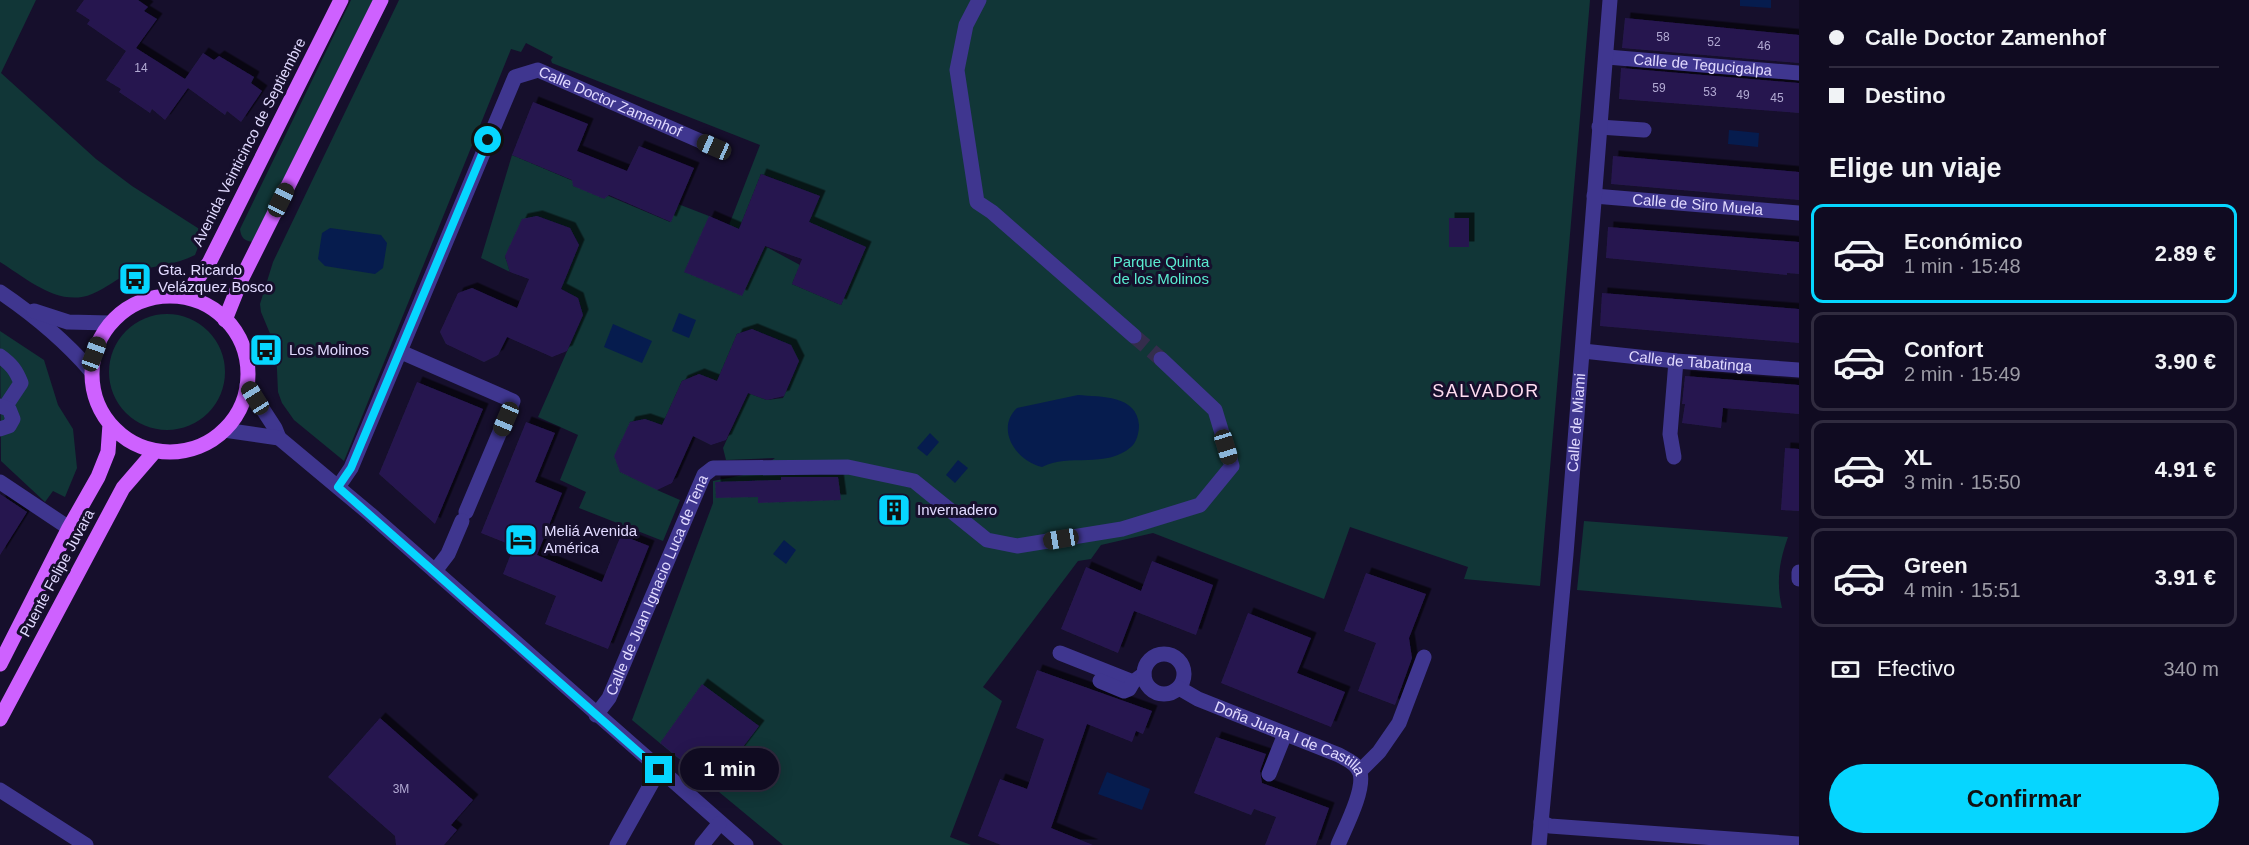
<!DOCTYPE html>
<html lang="es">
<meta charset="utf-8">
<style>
body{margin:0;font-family:Helvetica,sans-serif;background:#19142a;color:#f1f3f6;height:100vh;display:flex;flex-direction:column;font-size:22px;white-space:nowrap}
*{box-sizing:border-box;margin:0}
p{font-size:20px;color:#9c9ba5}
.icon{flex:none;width:33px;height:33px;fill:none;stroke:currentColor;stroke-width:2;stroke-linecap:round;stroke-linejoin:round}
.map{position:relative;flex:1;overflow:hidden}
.details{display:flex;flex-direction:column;background:#100b21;width:450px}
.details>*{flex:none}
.hud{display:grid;align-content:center;height:132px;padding:0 30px;background:#100b21}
.end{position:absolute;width:27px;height:27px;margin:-14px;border:8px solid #06d6ff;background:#111;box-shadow:0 0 0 3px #111}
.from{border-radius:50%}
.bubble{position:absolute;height:42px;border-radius:21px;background:#100b21;box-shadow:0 3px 15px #0003,0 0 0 2px #302b3f;font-size:20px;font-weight:700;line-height:42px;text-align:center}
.car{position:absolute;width:18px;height:36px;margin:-18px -9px;border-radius:8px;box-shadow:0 0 4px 2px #0007;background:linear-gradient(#222 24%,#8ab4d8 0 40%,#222 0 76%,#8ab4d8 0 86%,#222 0)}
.hud b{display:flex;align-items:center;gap:21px;height:57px;font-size:22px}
.hud b+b{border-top:2px solid #302b3f}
.hud i{width:15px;height:15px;background:#f1f3f6}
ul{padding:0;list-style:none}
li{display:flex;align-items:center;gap:18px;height:99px;margin:0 12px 9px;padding:0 18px;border:3px solid #302b3f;border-radius:12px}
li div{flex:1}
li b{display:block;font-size:22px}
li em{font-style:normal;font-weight:700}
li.current{border-color:#06d6ff}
li>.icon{width:54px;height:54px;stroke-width:1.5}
h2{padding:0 30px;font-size:27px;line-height:72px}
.pay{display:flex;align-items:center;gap:15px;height:66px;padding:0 30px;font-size:22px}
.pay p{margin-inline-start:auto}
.button{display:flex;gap:12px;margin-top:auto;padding:12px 30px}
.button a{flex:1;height:69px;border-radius:36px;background:#06d6ff;color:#111;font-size:24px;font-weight:700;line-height:69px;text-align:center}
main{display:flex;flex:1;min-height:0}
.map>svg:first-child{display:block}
.green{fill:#113637}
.water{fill:#061c4e}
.building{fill:#27194f;filter:url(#shadow)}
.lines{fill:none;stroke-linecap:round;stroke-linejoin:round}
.minor-tunnel{stroke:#342d4c;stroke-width:15;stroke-dasharray:15 8;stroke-linecap:butt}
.minor{stroke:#3f368f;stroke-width:15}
.major{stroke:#ce61ff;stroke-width:15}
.route{stroke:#06d6ff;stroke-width:8}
.labels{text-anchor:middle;stroke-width:6;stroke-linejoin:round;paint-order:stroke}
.number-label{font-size:12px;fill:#b2aad3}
.street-label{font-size:15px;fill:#e1daff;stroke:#160f2c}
.park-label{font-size:15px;fill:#5aebd0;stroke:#160f2c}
.poi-label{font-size:15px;fill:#e1daff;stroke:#160f2c;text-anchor:start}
.quarter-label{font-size:18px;letter-spacing:1.5px;fill:#ffdcf0;stroke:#160f2c}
</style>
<main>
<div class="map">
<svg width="1799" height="845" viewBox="0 0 1799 845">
<defs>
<filter id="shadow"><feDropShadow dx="5.5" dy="-5.5" stdDeviation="0" flood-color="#0009"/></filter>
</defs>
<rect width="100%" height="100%" fill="#160f2c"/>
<!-- green -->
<path class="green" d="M0 0H36L1 73 96 159 132 186 204 232 195 255C174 266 154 265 133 272 118 277 107 288 92 294 59 308 26 278 0 262Z
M351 0H373L252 242C244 240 241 238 240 229Z
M399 0H1590L1540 586 1464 579 1468 567 1350 527 1324 599 1153 533 1101 545 1091 559 1078 561 983 687 1002 701 950 837 971 845H783L632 720 713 503V481L754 473 775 458 726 460 723 448 748 393 767 400 783 398 799 361 791 345 752 329 737 334 717 381 699 374 682 381 662 425 645 419 630 422 657 490 680 500 663 541 579 508 586 492 560 480 578 435 538 417 583 315 578 298 561 289 579 245 570 228 537 216 505 256 510 272 481 258 512 155 670 222 678 204 709 216 800 265 792 284 841 305 865 247 794 256 820 196 761 174 739 229 729 225 760 145 552 63 551 60 553 57 526 43 521 52 511 49 344 461 294 420 282 403 278 392 276 348 261 312 260 304 273 262Z
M109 372a58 58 0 1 1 116 0a58 58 0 1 1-116 0Z
M0 331 44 360 58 405 73 429 77 468 65 497 53 491 45 502 1 461Z
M1584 521 1788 537C1779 562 1776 583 1782 608L1577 590Z"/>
<!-- water -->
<path class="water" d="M1740 0H1771V8L1740 6Z
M1729 130 1759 133 1758 147 1728 144Z
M330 228 381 235 387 243 383 268 375 274 325 266 318 259 322 233Z
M679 313 696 320 689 338 672 331Z
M613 324 652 341 642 363 604 347Z
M1078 395C1101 397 1137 395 1139 425 1139 432 1137 442 1131 447 1106 469 1069 453 1042 467 1016 461 995 429 1017 408Z
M930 433 939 442 927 456 917 448Z
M958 460 968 468 955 483 946 475Z
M784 540 796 550 786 564 773 554Z
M1107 772 1150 789 1142 810 1098 794Z"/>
<!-- building -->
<path class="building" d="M84 0H138L148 7 144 11 157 19 136 48 185 79 203 53 214 60 219 56 254 77 251 83 262 91 241 122 227 111 225 115 188 88 165 120 152 109 150 113 119 92 121 89 106 80 126 51 87 24 90 20 76 11Z
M1625 18 1799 35V63L1622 48Z
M1621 68 1799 83V113L1619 99Z
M533 102 588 124 577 151 627 171 639 146 694 168 671 222 609 195 604 199 573 186 572 180 512 155Z
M1613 156 1799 172V200L1611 184Z
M761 174 820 196 809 222 866 247 841 305 792 284 802 259 765 246 742 296 684 272 709 216 739 229Z
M537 216 570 228 579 245 561 289 578 298 583 315 567 351 552 357 507 337 498 355 484 362 446 344 440 332 458 293 472 288 517 308 529 279 510 272 505 256 522 219Z
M1449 218H1469V247H1449Z
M1608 227 1799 242V274L1787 273V275L1606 258Z
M1602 293 1799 309V343L1600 326Z
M752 329 791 345 799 361 784 396 767 400 748 393 726 440 711 445 693 436 672 483 657 490 620 472 614 456 630 422 645 419 662 425 682 381 699 374 717 381 737 334Z
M1685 376 1799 385V414L1723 408 1721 428 1682 423 1685 404H1682Z
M417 382 483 409 435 524 379 474Z
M526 422 555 433 535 482 562 493 537 555 602 582 621 535 649 546 608 649 545 624 556 596 503 574 514 546 481 533Z
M1785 448 1799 449V511L1781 510Z
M781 477H838L841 500 758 503V497L716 498 715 482 781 480Z
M0 494 27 512 0 555Z
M1152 561 1213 585 1196 635 1134 611 1118 653 1061 629 1086 567 1141 591Z
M1366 573 1426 594 1409 638 1412 658 1395 705 1358 691 1376 643 1344 631Z
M1248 613 1311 638 1297 673 1345 692 1331 727 1221 683Z
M1037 670 1152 711 1143 734 1136 731 1132 742 1087 724 1051 828 1093 845H1001L978 836 1000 779 1027 789 1044 739 1016 728Z
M702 684 759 726 713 786 660 743Z
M380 718 473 800 451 825 457 830 444 845H396L395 836 328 777Z
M1216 737 1266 754 1260 771 1262 783 1329 808 1316 845H1265L1276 817 1254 809 1251 815 1194 793Z"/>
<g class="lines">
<!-- minor-tunnel -->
<path class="minor-tunnel" d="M1134 336 1161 359"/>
<!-- minor -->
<g class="minor">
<path d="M979 0 966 25 957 70 977 202 992 212 1134 336"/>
<path id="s1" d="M1607 57 1799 73"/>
<path d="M1599 127 1644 130"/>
<path id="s2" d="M1594 196 1799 213"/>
<path d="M0 292C34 315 64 340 91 371"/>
<path d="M34 311 68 322 110 323"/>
<path id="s3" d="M1583 351 1676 361 1799 370"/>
<path d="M401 352 513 401 466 512"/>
<path d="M0 356C11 364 16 370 21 383L5 407"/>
<path d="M247 385 275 428 279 438"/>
<path d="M0 406 9 409 13 419 9 426 0 429"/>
<path d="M224 430 279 438 370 514 746 845"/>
<path d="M1674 457 1670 434 1676 361"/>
<path d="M0 482 69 528"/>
<path id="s4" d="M338 487 351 468 515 77 538 70 714 147"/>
<path d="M435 571 448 554 462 521"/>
<path d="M1799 572V579"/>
<path d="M1060 653 1133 682 1144 674"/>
<circle cx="1164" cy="674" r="20"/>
<path d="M1100 681 1124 691 1129 689 1133 682"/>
<path id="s5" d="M1179 688 1198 699 1339 755C1346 759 1357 763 1360 773 1365 790 1345 828 1338 845"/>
<path id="s6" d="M596 715 609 698 704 475 713 468 848 467 914 481 987 540 1017 546 1122 529 1200 505 1232 466 1215 410 1161 359"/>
<path d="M1360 771 1379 752 1399 723 1424 657"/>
<path d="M1269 774 1285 734"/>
<path d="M0 790 86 845"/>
<path d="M1541 822 1550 826 1799 844"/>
<path d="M617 845 659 770"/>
<path d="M702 845 719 824"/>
<path id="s7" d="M1539 845 1566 554 1610 0"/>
</g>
<!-- major -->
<path class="major" d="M92 374a78 78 0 1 1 156 0a78 78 0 1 1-156 0Z
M184 297 209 263 341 0
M225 320 241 280 381 0
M0 664 69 528 98 477 108 452 110 424
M0 719 123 488 155 451"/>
</g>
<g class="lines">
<!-- route -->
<path class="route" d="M488 140 351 468 338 487 659 770"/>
</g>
<!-- icons -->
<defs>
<symbol id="bus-square" viewBox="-11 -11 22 22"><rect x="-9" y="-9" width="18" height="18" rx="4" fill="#06d6ff" stroke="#160f2c"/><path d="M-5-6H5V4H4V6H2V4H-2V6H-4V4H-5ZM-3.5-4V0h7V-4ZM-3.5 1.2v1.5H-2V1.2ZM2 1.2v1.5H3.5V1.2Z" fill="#111"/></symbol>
<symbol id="building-square" viewBox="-11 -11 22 22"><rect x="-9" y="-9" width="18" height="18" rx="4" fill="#06d6ff" stroke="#160f2c"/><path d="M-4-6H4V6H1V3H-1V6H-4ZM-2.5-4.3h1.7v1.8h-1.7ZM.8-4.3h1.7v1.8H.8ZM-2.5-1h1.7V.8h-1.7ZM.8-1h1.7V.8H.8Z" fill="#111"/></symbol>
<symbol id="hotel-square" viewBox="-11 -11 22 22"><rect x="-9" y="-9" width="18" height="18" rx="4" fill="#06d6ff" stroke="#160f2c"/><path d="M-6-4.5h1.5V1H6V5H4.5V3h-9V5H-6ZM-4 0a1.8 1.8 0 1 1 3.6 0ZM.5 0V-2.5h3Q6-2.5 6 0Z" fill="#111"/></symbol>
</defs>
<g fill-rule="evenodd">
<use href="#bus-square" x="116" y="260" width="38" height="38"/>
<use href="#bus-square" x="247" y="331" width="38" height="38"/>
<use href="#building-square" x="875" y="491" width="38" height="38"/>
<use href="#hotel-square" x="502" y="521" width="38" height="38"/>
</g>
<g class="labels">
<!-- number labels -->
<g class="number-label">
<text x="1663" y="41">58</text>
<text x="1714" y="46">52</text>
<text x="1764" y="50">46</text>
<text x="141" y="72">14</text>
<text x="1659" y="92">59</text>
<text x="1710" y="96">53</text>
<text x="1743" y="99">49</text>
<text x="1777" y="102">45</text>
<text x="401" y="793">3M</text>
</g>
<!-- street labels -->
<g class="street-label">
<text dy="5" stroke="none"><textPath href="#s1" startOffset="96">Calle de Tegucigalpa</textPath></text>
<text dy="5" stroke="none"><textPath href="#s4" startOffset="550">Calle Doctor Zamenhof</textPath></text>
<text transform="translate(249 142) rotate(-63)" y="5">Avenida Veinticinco de Septiembre</text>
<text dy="5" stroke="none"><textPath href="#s2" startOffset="104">Calle de Siro Muela</textPath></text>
<text dy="5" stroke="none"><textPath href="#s3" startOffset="108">Calle de Tabatinga</textPath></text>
<text dy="5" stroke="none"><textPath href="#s7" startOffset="424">Calle de Miami</textPath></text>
<text transform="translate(57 573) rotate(-62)" y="5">Puente Felipe Juvara</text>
<text dy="5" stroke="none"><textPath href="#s6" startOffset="144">Calle de Juan Ignacio Luca de Tena</textPath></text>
<text dy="5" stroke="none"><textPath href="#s5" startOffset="122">Doña Juana I de Castilla</textPath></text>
</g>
<!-- park labels -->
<g class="park-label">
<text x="1161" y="267">Parque Quinta<tspan x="1161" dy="17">de los Molinos</tspan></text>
</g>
<!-- poi labels -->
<g class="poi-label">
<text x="158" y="275">Gta. Ricardo<tspan x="158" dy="17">Velázquez Bosco</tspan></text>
<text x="289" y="355">Los Molinos</text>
<text x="917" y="515">Invernadero</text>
<text x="544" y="536">Meliá Avenida<tspan x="544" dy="17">América</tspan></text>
</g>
<!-- quarter labels -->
<g class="quarter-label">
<text x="1486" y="397">SALVADOR</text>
</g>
</g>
</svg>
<i class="end from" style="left:488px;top:140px"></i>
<i class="end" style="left:659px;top:770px"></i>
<div class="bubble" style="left:680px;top:748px;width:99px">1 min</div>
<i class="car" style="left:714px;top:147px;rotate:294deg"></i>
<i class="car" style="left:281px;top:200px;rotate:26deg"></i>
<i class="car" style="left:94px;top:354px;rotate:20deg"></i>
<i class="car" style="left:255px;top:398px;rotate:328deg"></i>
<i class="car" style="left:506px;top:419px;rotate:203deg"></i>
<i class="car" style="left:1226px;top:447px;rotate:163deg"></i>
<i class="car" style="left:1061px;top:539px;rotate:261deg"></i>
</div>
<section class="details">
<div class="hud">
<b><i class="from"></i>Calle Doctor Zamenhof</b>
<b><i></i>Destino</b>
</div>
<h2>Elige un viaje</h2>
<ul>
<li class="current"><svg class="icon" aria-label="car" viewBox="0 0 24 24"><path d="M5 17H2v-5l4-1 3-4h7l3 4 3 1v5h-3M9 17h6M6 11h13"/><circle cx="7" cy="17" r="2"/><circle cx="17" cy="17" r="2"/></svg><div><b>Económico</b><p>1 min · 15:48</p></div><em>2.89 €</em></li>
<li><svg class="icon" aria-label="car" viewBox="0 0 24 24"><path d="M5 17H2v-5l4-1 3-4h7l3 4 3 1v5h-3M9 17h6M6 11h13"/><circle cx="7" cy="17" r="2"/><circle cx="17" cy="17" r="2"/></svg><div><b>Confort</b><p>2 min · 15:49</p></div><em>3.90 €</em></li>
<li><svg class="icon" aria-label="car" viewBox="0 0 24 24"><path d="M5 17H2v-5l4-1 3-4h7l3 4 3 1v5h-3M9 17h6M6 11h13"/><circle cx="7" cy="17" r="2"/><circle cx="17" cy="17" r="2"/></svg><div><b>XL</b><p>3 min · 15:50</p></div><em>4.91 €</em></li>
<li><svg class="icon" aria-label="car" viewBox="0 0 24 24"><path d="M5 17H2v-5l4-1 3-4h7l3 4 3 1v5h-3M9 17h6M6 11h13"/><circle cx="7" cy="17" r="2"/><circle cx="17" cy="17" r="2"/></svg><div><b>Green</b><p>4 min · 15:51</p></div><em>3.91 €</em></li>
</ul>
<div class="pay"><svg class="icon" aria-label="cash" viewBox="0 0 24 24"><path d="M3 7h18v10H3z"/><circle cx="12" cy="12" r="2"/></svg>Efectivo<p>340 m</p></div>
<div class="button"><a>Confirmar</a></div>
</section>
</main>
